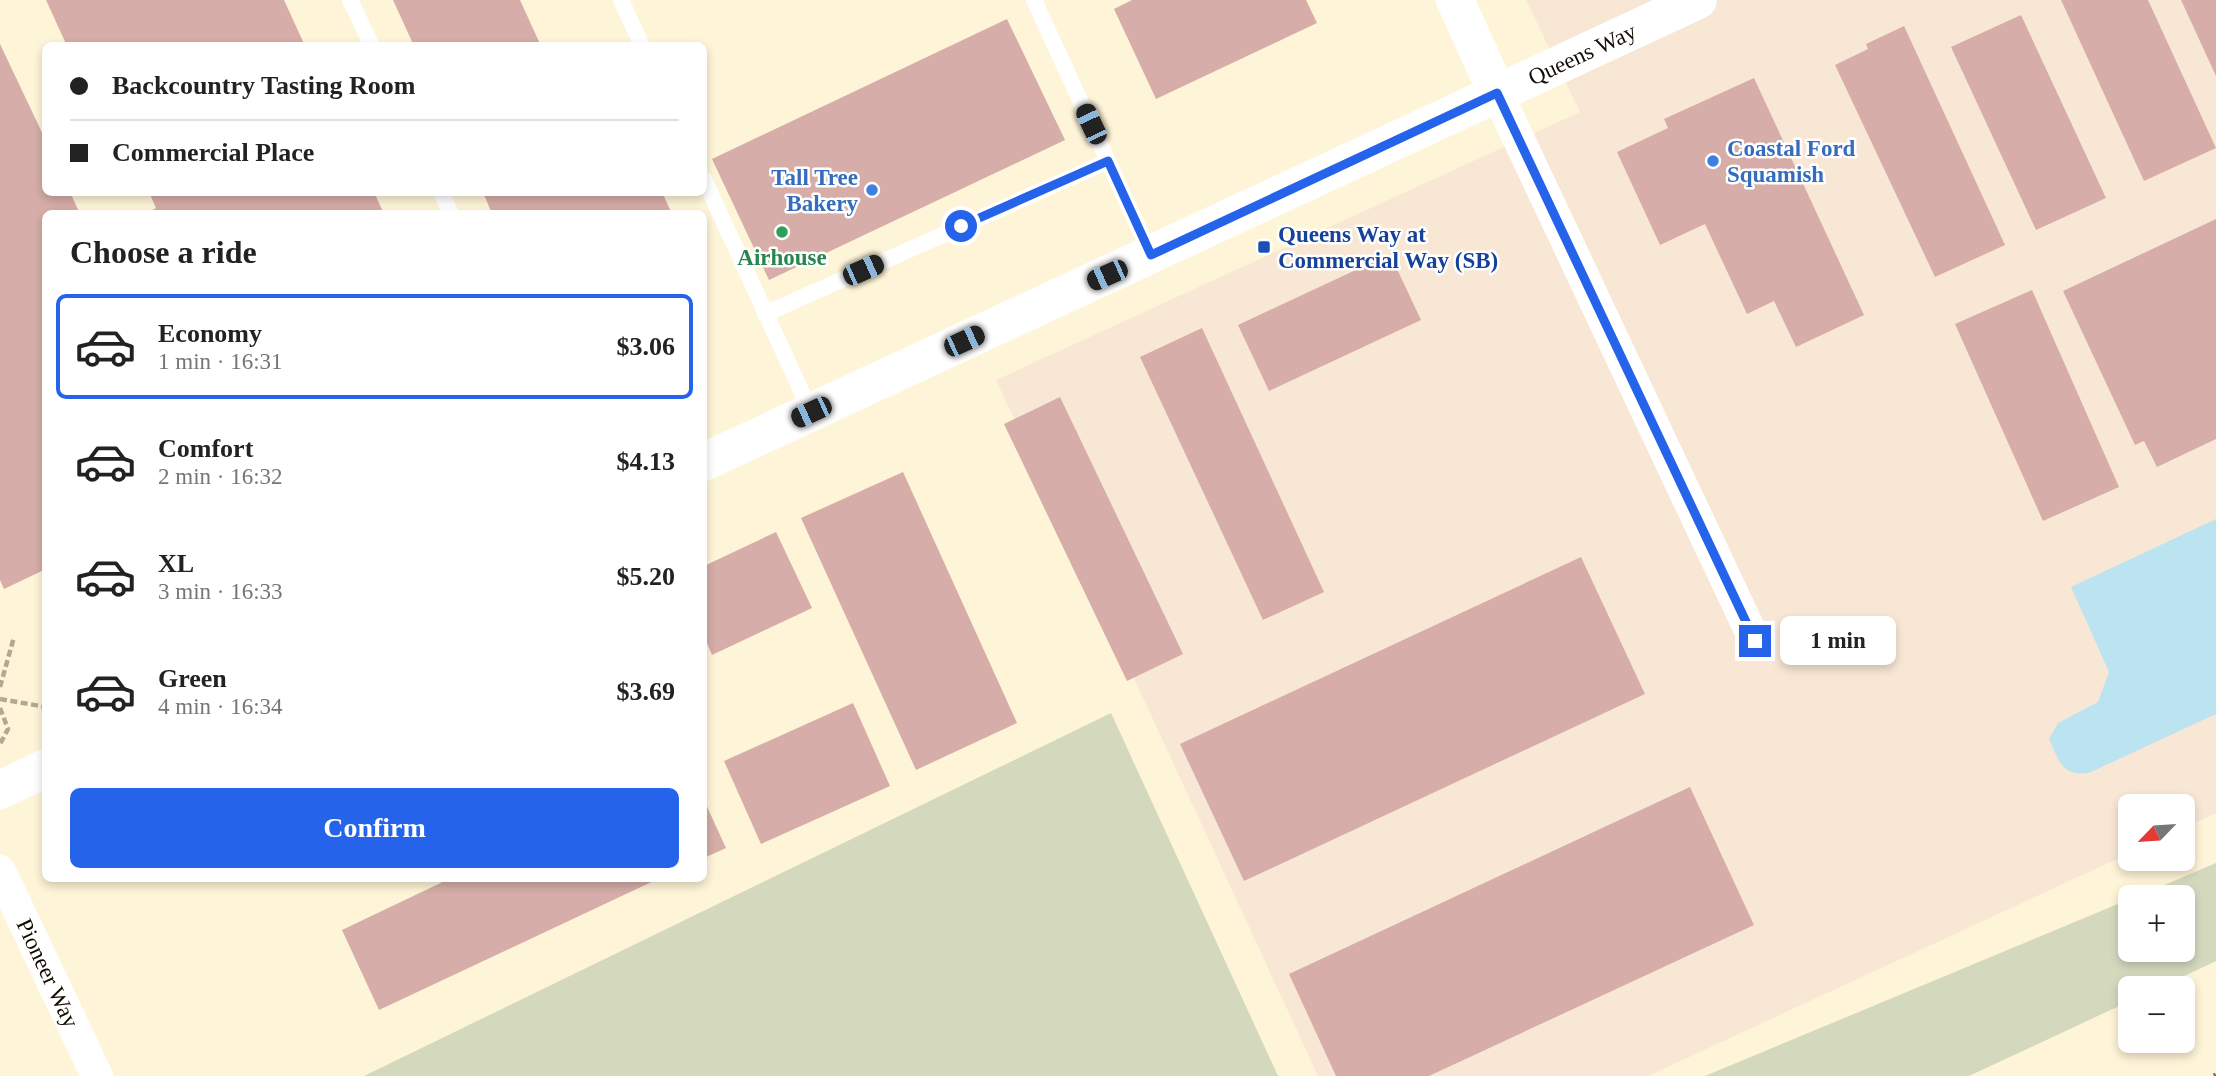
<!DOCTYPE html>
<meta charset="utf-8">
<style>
body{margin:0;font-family:"Times New Roman",serif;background:#f6f6f6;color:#222;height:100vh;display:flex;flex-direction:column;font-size:26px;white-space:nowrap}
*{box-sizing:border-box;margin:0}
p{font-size:23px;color:#767676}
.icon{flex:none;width:38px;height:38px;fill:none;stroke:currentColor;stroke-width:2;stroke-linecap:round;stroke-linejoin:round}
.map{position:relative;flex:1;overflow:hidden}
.panel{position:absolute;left:42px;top:210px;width:665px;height:672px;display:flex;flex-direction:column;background:#fff;border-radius:10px;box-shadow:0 4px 10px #0003}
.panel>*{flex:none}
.top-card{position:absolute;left:42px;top:42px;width:665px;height:154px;border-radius:10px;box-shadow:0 4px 10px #0003;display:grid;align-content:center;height:154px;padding:0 28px;background:#fff}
.needle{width:46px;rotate:245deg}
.fabs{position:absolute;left:2118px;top:794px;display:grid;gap:14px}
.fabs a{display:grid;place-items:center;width:77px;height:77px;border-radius:10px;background:#fff;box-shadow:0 4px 10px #0003;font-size:35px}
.end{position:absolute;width:32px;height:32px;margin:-16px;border:9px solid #2563eb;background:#fff;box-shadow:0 0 0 4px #fff}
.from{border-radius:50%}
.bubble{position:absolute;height:49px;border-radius:10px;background:#fff;box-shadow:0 4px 10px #0003;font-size:23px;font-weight:800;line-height:49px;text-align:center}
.car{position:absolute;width:21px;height:42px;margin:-21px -10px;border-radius:9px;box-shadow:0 0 5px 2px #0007;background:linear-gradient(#222 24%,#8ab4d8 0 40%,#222 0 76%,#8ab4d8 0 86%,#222 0)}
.top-card b{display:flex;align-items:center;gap:24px;height:66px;font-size:26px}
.top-card b+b{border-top:2px solid #e0e0e0}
.top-card i{width:18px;height:18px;background:#222}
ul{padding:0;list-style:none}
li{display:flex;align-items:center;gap:21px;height:105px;margin:0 14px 10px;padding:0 14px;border:4px solid transparent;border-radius:10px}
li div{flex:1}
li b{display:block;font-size:26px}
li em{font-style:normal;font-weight:800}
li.selected{border-color:#2563eb}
li>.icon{width:63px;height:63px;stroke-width:1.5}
h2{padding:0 28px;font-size:32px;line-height:84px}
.primary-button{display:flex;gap:14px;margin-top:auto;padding:14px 28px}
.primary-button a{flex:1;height:80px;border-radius:10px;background:#2563eb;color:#fff;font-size:28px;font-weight:800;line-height:80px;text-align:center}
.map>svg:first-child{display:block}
.industrial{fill:#f9e7d6}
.green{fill:#d4d9be}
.water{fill:#bce4f0}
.building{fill:#d6ada8}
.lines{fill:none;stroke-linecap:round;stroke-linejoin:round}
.path{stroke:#b1a992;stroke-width:4.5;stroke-dasharray:7 3.5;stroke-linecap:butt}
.lane{stroke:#fff;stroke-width:16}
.street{stroke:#fff;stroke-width:32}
.secondary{stroke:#fff;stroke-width:38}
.rail{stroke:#716a57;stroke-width:5;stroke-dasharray:12 12;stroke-linecap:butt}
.route{stroke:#2563eb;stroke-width:9}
.shop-dot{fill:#3f7fe0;stroke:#fff;stroke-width:2.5}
.leisure-dot{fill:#2e9e5b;stroke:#fff;stroke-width:2.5}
.transit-dot{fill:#1a4fb4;stroke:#fff;stroke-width:2.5}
.labels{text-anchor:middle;stroke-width:5;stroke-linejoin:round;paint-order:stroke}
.street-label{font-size:23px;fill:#130e03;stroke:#fff}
.shop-label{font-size:23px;font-weight:bold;fill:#366cbe;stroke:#fff;text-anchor:start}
.transit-label{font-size:23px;font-weight:bold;fill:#164399;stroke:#fff;text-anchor:start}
.leisure-label{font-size:23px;font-weight:bold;fill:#27864d;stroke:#fff}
</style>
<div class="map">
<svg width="2216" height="1076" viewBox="0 0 2216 1076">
<rect width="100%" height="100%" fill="#fef4d7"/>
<!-- industrial -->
<path class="industrial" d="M1526 0H2216V813L2182 829V807H2130V853L1648 1076H1318L996 380 1580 112Z"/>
<!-- green -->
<path class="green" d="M1111 713 1278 1076H364Z
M2216 863V961L2157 989H2130V1001L1969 1076H1705L2130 899V950H2182V898H2134Z"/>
<!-- water -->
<path class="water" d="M2216 519V714L2089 773C2061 776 2060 762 2049 739L2058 723 2098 702 2109 672 2071 587Z"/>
<!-- building -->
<path class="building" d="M46 0H284L305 46H67Z
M393 0H520L541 46H414Z
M1132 0H1306L1317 23 1156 99 1114 9Z
M2061 0H2148L2216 148 2144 181Z
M2181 0H2216V76Z
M2021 15 2106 198 2036 230 1951 47Z
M1007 19 1065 140 769 280 712 159Z
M1904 26 2005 245 1935 277 1835 65 1868 49 1866 44Z
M0 44 46 141V192H70L80 214H46V569L4 589 0 580Z
M1754 78 1864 315 1796 347 1774 301 1747 314 1705 224 1660 245 1617 152 1668 128 1664 119Z
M149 192H374L384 214H145L156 208Z
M483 192H662L672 214H492Z
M2216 219V439L2157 467 2144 441 2135 445 2063 291Z
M1390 254 1421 320 1269 391 1238 325Z
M2032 290 2119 487 2043 521 1955 324Z
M1202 328 1324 592 1263 620 1140 357Z
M1060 397 1183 654 1127 681 1004 424Z
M903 472 1017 723 916 770 801 518Z
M776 532 812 608 712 655 704 636V566Z
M1581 557 1645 694 1244 881 1180 744Z
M853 703 890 786 761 844 724 761Z
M1690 787 1754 925 1429 1076H1336L1289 974Z
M704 800 726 848 704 858Z
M451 878H660L379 1010 342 930Z"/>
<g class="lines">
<!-- path -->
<path class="path" d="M0 687 14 637
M0 699 46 707
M0 708 8 729 0 744"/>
<!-- lane -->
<path class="lane" d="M350 0 372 46
M621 0 642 46
M1034 0 1151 255
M704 179 811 412
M441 192 451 214
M765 314 1108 161"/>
<!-- street -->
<path class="street" d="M1497 93 1755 641
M0 871 97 1076"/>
<!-- secondary -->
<path class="secondary" d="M1455 0 1497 93
M704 462 1698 0
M0 790 46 768"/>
<!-- rail -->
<path class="rail" d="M2214 1076 2216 1075"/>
</g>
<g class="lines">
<!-- route -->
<path class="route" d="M961 226 1108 161 1151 255 1497 93 1755 641"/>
</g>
<!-- markers -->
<g class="shop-dot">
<circle cx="1713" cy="161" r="7"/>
<circle cx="872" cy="190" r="7"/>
</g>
<circle class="leisure-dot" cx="782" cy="232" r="7"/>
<rect class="transit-dot" x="1257" y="240" width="14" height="14" rx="3.5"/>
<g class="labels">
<!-- street labels -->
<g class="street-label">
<text transform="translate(1582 54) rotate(-25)" y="8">Queens Way</text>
<text transform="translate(48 973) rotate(65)" y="8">Pioneer Way</text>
</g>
<!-- shop labels -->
<g class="shop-label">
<text x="1727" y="156">Coastal Ford<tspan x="1727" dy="26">Squamish</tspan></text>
<text x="858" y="185" text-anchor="end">Tall Tree<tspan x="858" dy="26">Bakery</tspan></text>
</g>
<!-- transit labels -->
<g class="transit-label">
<text x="1278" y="242">Queens Way at<tspan x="1278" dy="26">Commercial Way (SB)</tspan></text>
</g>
<!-- leisure labels -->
<g class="leisure-label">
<text x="782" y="265">Airhouse</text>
</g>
</g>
</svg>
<div class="fabs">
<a><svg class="needle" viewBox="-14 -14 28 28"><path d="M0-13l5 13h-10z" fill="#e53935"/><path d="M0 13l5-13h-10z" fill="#767676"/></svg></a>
<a>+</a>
<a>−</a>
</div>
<i class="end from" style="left:961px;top:226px"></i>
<i class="end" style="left:1755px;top:641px"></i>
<div class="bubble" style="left:1780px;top:616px;width:116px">1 min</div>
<i class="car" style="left:1091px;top:124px;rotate:335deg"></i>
<i class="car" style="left:863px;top:270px;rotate:66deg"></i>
<i class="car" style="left:1107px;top:275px;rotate:246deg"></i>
<i class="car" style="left:964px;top:341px;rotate:65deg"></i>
<i class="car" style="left:811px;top:412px;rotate:245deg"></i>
<div class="top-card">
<b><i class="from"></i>Backcountry Tasting Room</b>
<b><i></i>Commercial Place</b>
</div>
<section class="panel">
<h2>Choose a ride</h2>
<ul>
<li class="selected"><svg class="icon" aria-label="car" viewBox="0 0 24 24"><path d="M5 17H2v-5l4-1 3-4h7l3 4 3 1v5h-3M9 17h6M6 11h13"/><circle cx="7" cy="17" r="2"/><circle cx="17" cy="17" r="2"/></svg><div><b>Economy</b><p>1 min · 16:31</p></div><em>$3.06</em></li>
<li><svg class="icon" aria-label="car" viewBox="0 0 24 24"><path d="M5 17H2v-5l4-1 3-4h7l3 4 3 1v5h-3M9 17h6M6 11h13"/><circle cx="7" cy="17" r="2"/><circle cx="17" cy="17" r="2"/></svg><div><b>Comfort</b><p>2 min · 16:32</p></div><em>$4.13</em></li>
<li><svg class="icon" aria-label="car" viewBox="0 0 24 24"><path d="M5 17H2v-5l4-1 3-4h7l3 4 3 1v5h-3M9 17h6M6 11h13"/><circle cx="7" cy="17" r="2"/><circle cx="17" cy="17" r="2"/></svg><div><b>XL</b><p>3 min · 16:33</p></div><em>$5.20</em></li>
<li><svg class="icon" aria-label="car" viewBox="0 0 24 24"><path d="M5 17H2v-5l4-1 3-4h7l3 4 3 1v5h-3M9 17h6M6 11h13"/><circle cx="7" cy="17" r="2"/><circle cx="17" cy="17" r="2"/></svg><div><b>Green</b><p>4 min · 16:34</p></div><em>$3.69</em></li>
</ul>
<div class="primary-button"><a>Confirm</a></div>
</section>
</div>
